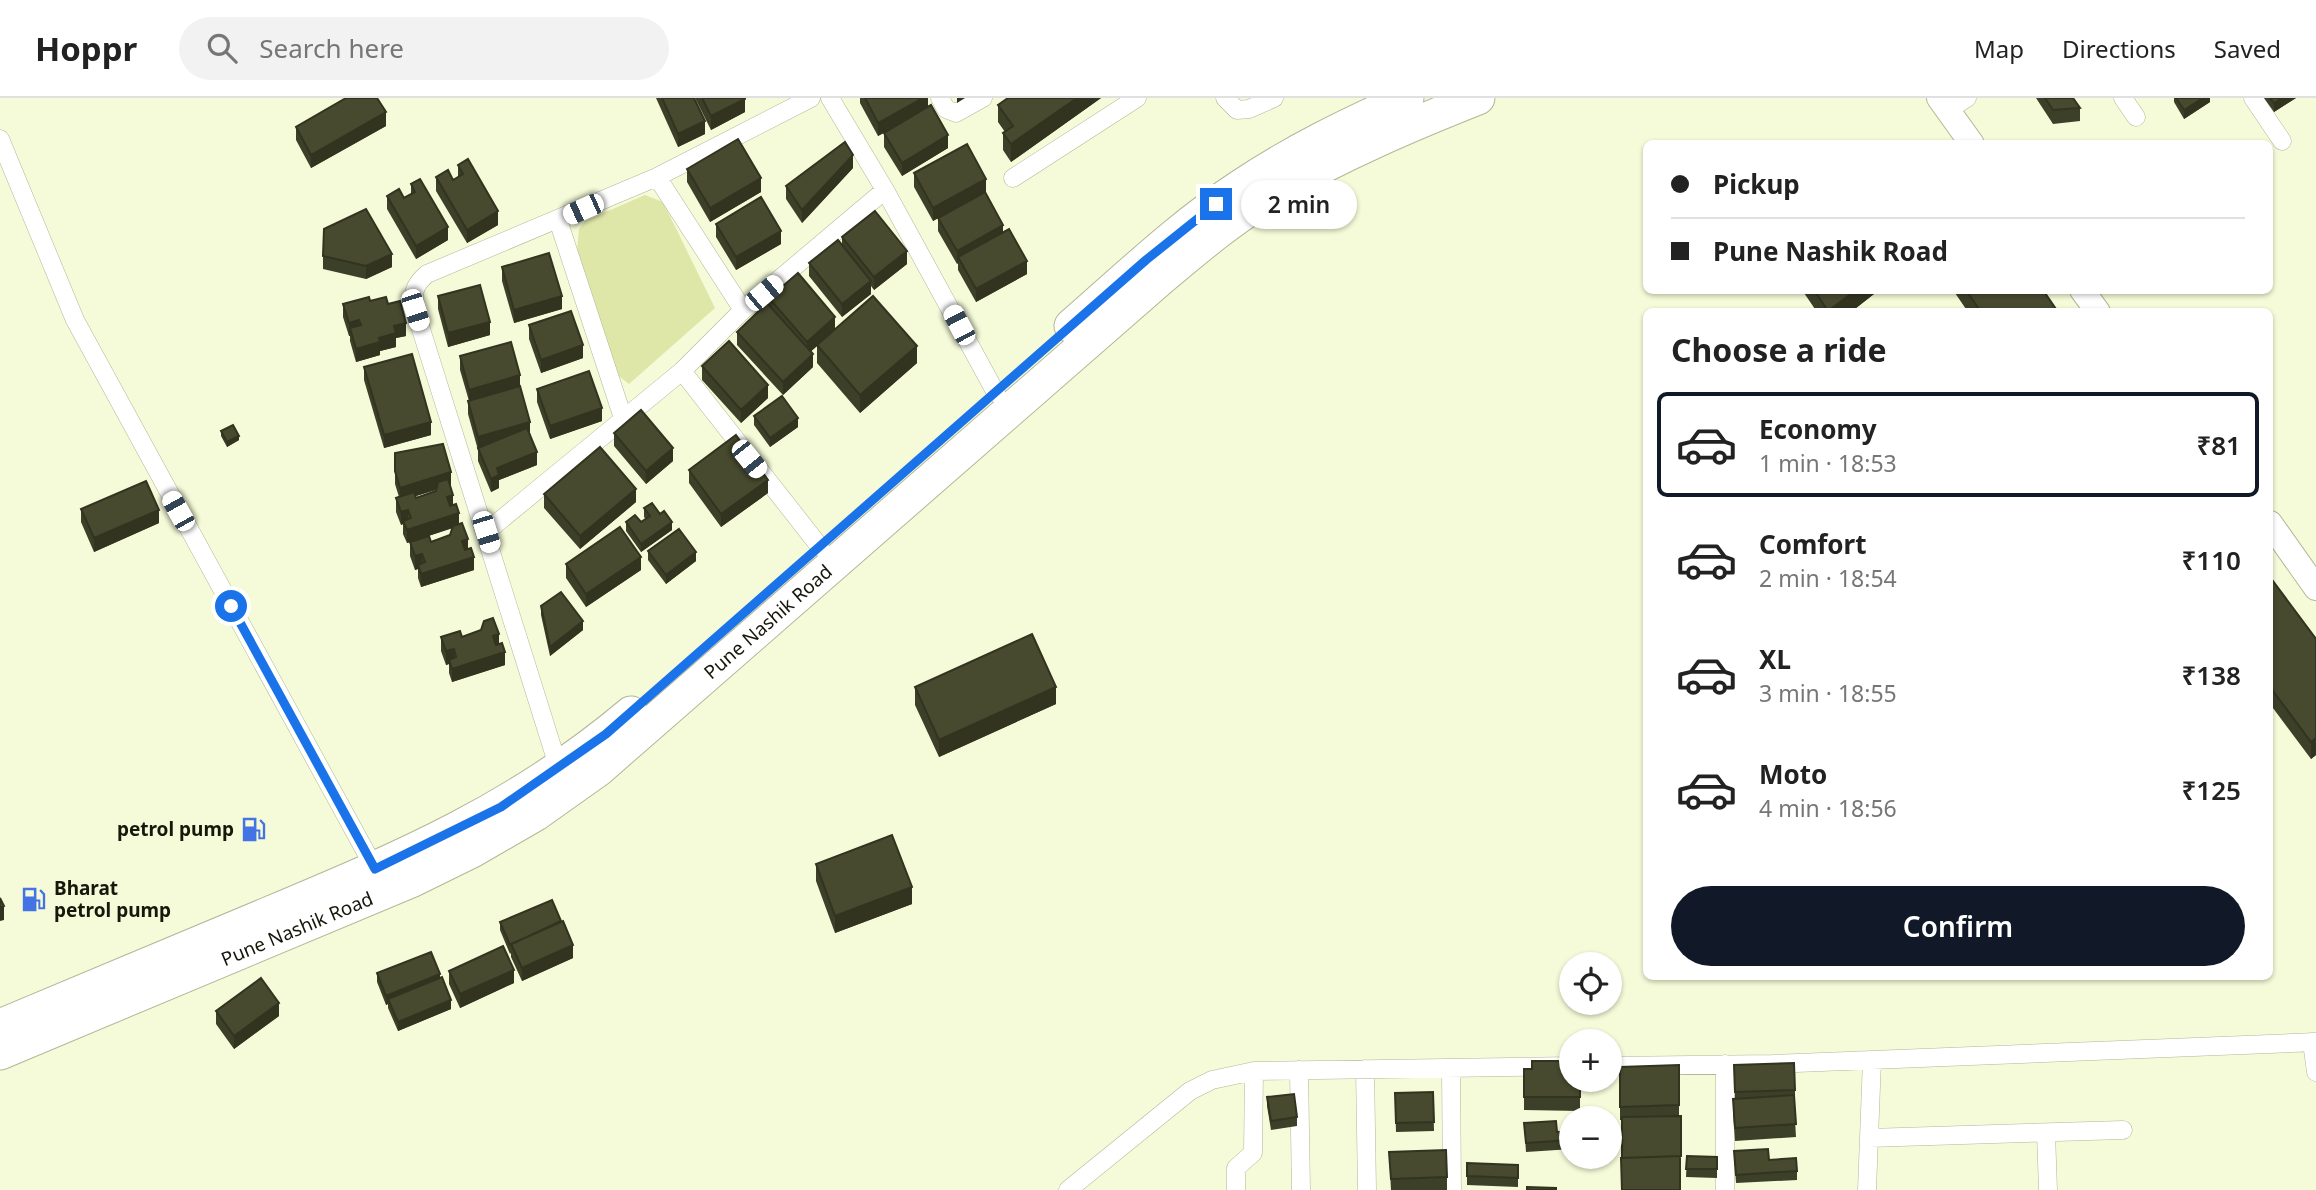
<!DOCTYPE html>
<meta charset="utf-8">
<style>
body{margin:0;font-family:"Noto Sans",sans-serif;background:#f2f2f2;color:#222;height:100vh;display:flex;flex-direction:column;font-size:26px;white-space:nowrap}
*{box-sizing:border-box;margin:0}
p{font-size:23px;color:#767676}
.icon{flex:none;width:38px;height:38px;fill:none;stroke:currentColor;stroke-width:2;stroke-linecap:round;stroke-linejoin:round}
.map{position:relative;flex:1;overflow:hidden}
.side{position:absolute;left:1643px;top:210px;width:630px;height:672px;display:flex;flex-direction:column;background:#fff;border-radius:10px;box-shadow:0 2px 5px #0004}
.side>*{flex:none}
.hud{position:absolute;left:1643px;top:42px;width:630px;height:154px;border-radius:10px;box-shadow:0 2px 5px #0004;display:grid;align-content:center;height:154px;padding:0 28px;background:#fff}
.buttons{position:absolute;left:1559px;top:854px;display:grid;gap:14px}
.buttons a{display:grid;place-items:center;width:63px;height:63px;border-radius:50%;background:#fff;box-shadow:0 2px 5px #0004;font-size:35px}
.end{position:absolute;width:32px;height:32px;margin:-16px;border:9px solid #1a73e8;background:#fff;box-shadow:0 0 0 4px #fff}
.from{border-radius:50%}
.bubble{position:absolute;height:49px;border-radius:24px;background:#fff;box-shadow:0 2px 5px #0004;font-size:23px;font-weight:600;line-height:49px;text-align:center}
.car{position:absolute;width:21px;height:42px;margin:-21px -10px;border-radius:9px;box-shadow:0 0 5px 2px #0007;background:linear-gradient(#fff 24%,#345 0 40%,#fff 0 76%,#345 0 86%,#fff 0)}
.hud b{display:flex;align-items:center;gap:24px;height:66px;font-size:26px}
.hud b+b{border-top:2px solid #e0e0e0}
.hud i{width:18px;height:18px;background:#222}
ul{padding:0;list-style:none}
li{display:flex;align-items:center;gap:21px;height:105px;margin:0 14px 10px;padding:0 14px;border:4px solid transparent;border-radius:10px}
li div{flex:1}
li b{display:block;font-size:26px}
li em{font-style:normal;font-weight:600}
li.current{border-color:#111827}
li>.icon{width:63px;height:63px;stroke-width:1.5}
h2{padding:0 28px;font-size:32px;line-height:84px}
.button{display:flex;gap:14px;margin-top:auto;padding:14px 28px}
.button a{flex:1;height:80px;border-radius:42px;background:#111827;color:#fff;font-size:28px;font-weight:600;line-height:80px;text-align:center}
header{display:flex;align-items:center;gap:42px;box-sizing:border-box;height:98px;padding:0 35px;background:#fff;border-bottom:2px solid #e0e0e0}
header strong{font-size:33px}
nav{display:flex;gap:38px;margin-inline-start:auto;font-size:24px}
.search{width:490px;height:63px;background:#f2f2f2;display:flex;align-items:center;gap:18px;box-sizing:border-box;padding:0 24px;border-radius:38px;color:#767676;font-size:26px}
.map>svg:first-child{display:block}
.green{fill:#dfe7a8}
.lines{fill:none;stroke-linecap:round;stroke-linejoin:round}
.street-casing{stroke:#b2b797;stroke-width:19}
.secondary-casing{stroke:#b2b797;stroke-width:26}
.highway-casing{stroke:#b2b797;stroke-width:35}
.street{stroke:#fff;stroke-width:18}
.secondary{stroke:#fff;stroke-width:24}
.highway{stroke:#fff;stroke-width:33}
.wall{fill:#3d4028;fill-rule:evenodd}
.shaded-wall{fill:#323420}
.building{fill:#474a2e;stroke:#323420;stroke-width:2}
.route{stroke:#1a73e8;stroke-width:9}
.labels{text-anchor:middle;stroke-width:7;stroke-linejoin:round;paint-order:stroke}
.street-label{font-size:19px;fill:#16180c;stroke:#f5fad8}
.poi-label{font-size:19px;font-weight:bold;fill:#16180c;stroke:#f5fad8;text-anchor:end}
</style>
<header>
<strong>Hoppr</strong>
<div class="search"><svg class="icon" aria-label="search" viewBox="0 0 24 24"><circle cx="10" cy="10" r="6"/><path d="M15 15l6 6"/></svg>Search here</div>
<nav><a>Map</a><a>Directions</a><a>Saved</a></nav>
</header>
<div class="map">
<svg width="2316" height="1092" viewBox="0 0 2316 1092">
<rect width="100%" height="100%" fill="#f5fad8"/>
<!-- green -->
<path class="green" d="M645 97 663 104 715 210 629 286 615 275 577 153 579 131 585 123Z"/>
<g class="lines">
<defs>
<path id="street" d="M830 0 885 92 996 295
M940 0 946 11 956 15 983 0
M1225 0 1237 12 1249 11 1274 0
M2123 0 2136 19
M2253 0 2282 43
M1948 12 1967 0
M0 41 75 222 375 771
M657 79 743 212
M1013 80 1137 0
M558 122 624 323
M682 273 820 449
M486 434 682 273 743 212 885 92
M559 671 415 212C412 195 414 187 427 176L657 79 811 0
M2312 944 2316 974
M1610 968 1773 966 2316 944
M1451 970 1452 1092
M1365 971 1367 1092
M1299 972 1301 1092
M2046 1035 2048 1092
M1869 1040 2123 1032
M1068 1092 1190 993 1212 982 1254 973 1572 968
M1236 1092V1070L1253 1055 1254 973
M1725 1092V966
M1867 1092 1872 962"/>
<path id="secondary" d="M1939 0 1972 46
M2082 192 2098 214
M2270 425 2316 490"/>
<g id="highway">
<path d="M1071 228C1126 180 1180 128 1241 88 1293 53 1349 26 1407 0"/>
<path d="M0 928C88 891 177 854 265 817 401 760 516 712 631 615"/>
<path id="s1" d="M0 955 413 782 472 753 536 716 598 672 1158 183C1196 151 1235 118 1278 93 1342 56 1410 27 1478 0"/>
</g>
</defs>
<!-- street casing -->
<use href="#street" class="street-casing"/>
<!-- secondary casing -->
<use href="#secondary" class="secondary-casing"/>
<!-- highway casing -->
<use href="#highway" class="highway-casing"/>
<!-- street -->
<use href="#street" class="street"/>
<!-- secondary -->
<use href="#secondary" class="secondary"/>
<!-- highway -->
<use href="#highway" class="highway"/>
</g>
<!-- wall -->
<path class="wall" d="M656 0H694L705 36 678 49Z
M695 0H745V14L711 32Z
M860 0H928V9L948 50 902 78 884 49V35L891 31 878 38 860 5Z
M1101 0 1011 64 1003 52V35L1005 34 998 24V7Z
M2036 0H2073L2080 10V23L2053 26Z
M2174 0H2210V4L2184 21 2174 4Z
M2264 0H2296L2274 14Z
M386 28 311 70 296 42V29Z
M458 67 498 127 467 145 436 93V79L453 82 458 79Z
M853 70 802 125 786 101V88Z
M687 71 761 94 710 124 687 84Z
M914 75 986 94H985L1003 134 1027 176 976 204 958 172V165L957 166 938 133V120L933 123 914 89Z
M411 86 448 142 416 161 387 111V98L404 100 411 96Z
M716 126 781 146 736 172 716 139Z
M842 139 907 166 874 192 871 188V196L842 219 809 178V165L842 147Z
M323 158 392 169 366 181 323 171Z
M502 169 562 211 514 225 502 183Z
M1802 192H1879L1851 214H1817Z
M1953 192H2043L2058 214H1968Z
M438 198 490 237 448 249 438 211Z
M769 200 835 231 917 265 860 315 817 265V248L811 253 813 269 783 297 737 247V234L769 207Z
M370 203 388 206 406 238 396 240V249L380 253V257L356 264 350 243V238H349L343 219V206Z
M529 227 583 260 541 275 529 241Z
M460 258 520 289 537 367 499 382V390L491 394 478 363V352L468 316V303H469L460 272Z
M702 268 768 300 741 325 702 282Z
M364 269 431 337 384 350 364 282Z
M537 291 602 323 550 341 537 304Z
M754 318 798 329 770 349 754 327Z
M221 333 239 342 227 349 221 338Z
M614 335 673 363 646 386 614 348Z
M395 355 451 387H450L453 407 474 472 421 489 418 480V471L415 472 410 458V444H431L450 437 452 430 407 445 403 436V426L401 427 396 414V400L399 399 395 386ZM436 392V393L416 400V398Z
M689 372 768 395 721 429 689 385Z
M544 396 636 404 580 451 544 410Z
M644 410 672 432 641 454 626 433V424H641L646 421 644 419Z
M81 411 159 425 94 454 81 424Z
M648 453 696 463 666 486 648 462Z
M566 466 641 472 586 509 566 480Z
M2270 479 2316 541V657L2311 661 2270 606Z
M541 508 583 532 550 558 541 517Z
M441 539H462L505 567 452 584 449 575V566L446 567 441 553Z
M915 589 1056 606 939 659 915 607Z
M816 766 912 806 835 835 816 783Z
M561 823 573 860 522 883 511 859V855L510 856 500 832V824Z
M449 873 514 885 460 910 449 886Z
M377 875 440 880 451 911 398 933 388 910V906L386 907 377 884Z
M216 913 279 918 234 951 216 926Z
M1679 967V1018H1681L1680 1071 1622 1022H1620V969Z
M1734 967 1795 992V1005H1794L1796 1039 1735 1043 1733 1014V1001H1735Z
M1524 971 1580 982V1013L1524 1012Z
M1433 994 1434 1033 1396 1034 1395 995Z
M1267 999 1297 1019V1028L1271 1032 1267 1008Z
M1524 1025 1557 1034 1572 1033V1051L1526 1054Z
M1734 1053 1769 1062 1797 1073V1082L1736 1085Z
M1389 1054 1447 1079V1092H1391Z
M1687 1058 1717 1059V1080L1686 1079Z
M1467 1065 1518 1067V1089L1467 1087Z"/>
<!-- shaded-wall -->
<path class="shaded-wall" d="M923 0H928V10L878 38V25Z
M957 0H965L957 5Z
M1077 0H1101L1011 64V46Z
M2203 0H2210V4L2184 21V12Z
M2282 0H2296L2274 14V5Z
M745 1V14L711 32V18Z
M386 14V28L311 70V57Z
M705 23V36L678 49V36Z
M948 37V50L902 78V65Z
M853 57V70L802 125V112Z
M761 80V94L710 124V110Z
M986 81V94L933 123V110Z
M498 113V127L467 145V132Z
M1003 127V140L958 159V165L957 166V153Z
M448 129V142L416 161V148Z
M781 133V146L736 172V159Z
M907 153V166L874 192V179Z
M392 156V169L366 181V168Z
M1027 163V176L976 204V191Z
M871 183V196L842 219V206Z
M1856 192H1879L1851 214H1828Z
M562 198V211L514 225V212Z
M835 219V232L807 257V244Z
M359 222V235L350 230V238H349V225Z
M490 224V237L448 249V235Z
M406 225V238L396 240V249L380 253V257L356 264V251L394 228Z
M583 247V260L541 275V262Z
M917 248V265L860 315V297Z
M813 256V269L783 297V284Z
M520 277V290L469 305V292Z
M768 287V300L741 325V312Z
M602 310V323L550 341V328Z
M798 320V329L770 349V340Z
M431 324V337L384 350V337Z
M530 324V337L478 352V339Z
M239 338V342L227 349V344Z
M673 350V363L646 386V373Z
M537 354V367L499 382V390L491 394V381L497 370Z
M451 374V387L400 403V390Z
M768 382V395L721 429V416Z
M636 391V404L580 451V438Z
M453 397V410L447 412V399Z
M159 412V425L94 454V440Z
M408 412V425L403 423V426L401 427V414Z
M459 415V428L407 445V432Z
M672 424V432L641 454V446Z
M468 441V454L462 456V443Z
M696 454V463L666 486V477Z
M422 456V469L418 467V471L415 472V458Z
M474 459V472L421 489V476Z
M641 459V472L586 509V496Z
M583 523V532L550 558V549Z
M499 536V549L493 551V538Z
M454 551V564L449 562V566L446 567V553Z
M505 554V567L452 584V571Z
M1056 589V606L939 659V642Z
M2316 640V657L2311 661V644Z
M912 789V806L835 835V818Z
M4 808V822L0 823V810Z
M573 847V860L522 883V870Z
M514 872V885L460 910V896Z
M440 876V885L388 901V906L386 907V898Z
M451 902V911L398 933V924Z
M279 905V918L234 951V938Z"/>
<!-- building -->
<path class="building" d="M346 0H377L386 14 311 57 296 29Z
M662 0H694L705 23 678 36Z
M702 0H745V1L711 18Z
M865 0H923L878 25Z
M1008 0H1077L1011 46 1003 35 1013 28 998 7Z
M2045 0H2073L2080 10 2053 12Z
M2176 0H2203L2184 12Z
M2270 0H2282L2274 5Z
M931 7 948 37 902 65 884 35Z
M738 41 761 80 710 110 687 71Z
M845 44 853 57 802 112 786 88Z
M967 46 986 81 933 110 914 75Z
M468 61 498 113 467 132 436 79 448 72 453 82 463 76 458 67Z
M420 81 448 129 416 148 387 98 399 91 404 100 415 94 411 86Z
M985 94 1003 127 957 153 938 120Z
M761 99 781 133 736 159 716 126Z
M366 111 392 156 366 168 323 158 324 131Z
M875 113 907 153 874 179 842 139Z
M1009 131 1027 163 976 191 958 159Z
M838 142 871 183 842 206 809 165Z
M549 155 562 198 514 212 502 169Z
M798 175 835 219 807 244 769 200Z
M480 187 490 224 448 235 438 198Z
M1814 192H1856L1828 213Z
M1966 192H2043L2058 214H1981Z
M873 198 917 248 860 297 817 247Z
M369 199 370 203 386 199 388 206 400 203 406 225 394 228 396 235 379 240 380 244 356 251 350 230 361 227 359 222 349 225 343 206Z
M767 205 813 256 783 284 737 234Z
M571 213 583 247 541 262 529 227Z
M729 243 768 287 741 312 702 268Z
M511 244 520 277 469 292 460 258Z
M412 256 431 324 384 337 364 269Z
M589 273 602 310 550 328 537 291Z
M520 288 530 324 478 339 468 303Z
M782 298 798 320 770 340 754 318Z
M641 312 673 350 646 373 614 335Z
M233 327 239 338 227 344 221 333Z
M527 330 537 354 497 370 499 377 491 381 478 350Z
M736 337 768 382 721 416 689 372Z
M443 346 451 374 400 390 395 373V355Z
M600 349 636 391 580 438 544 396Z
M448 381 453 397 447 399 450 408 456 406 459 415 407 432 403 423 411 420 408 412 401 414 396 400 414 394 416 400 436 393 438 384Z
M146 383 159 412 94 440 81 411Z
M652 405 660 416 664 413 672 424 641 446 626 424 635 417 641 424 650 418 644 410Z
M462 425 468 441 462 443 465 452 471 450 474 459 421 476 418 467 425 464 422 456 415 458 410 444 429 438 431 444 450 437 453 428Z
M620 429 641 459 586 496 566 466Z
M679 431 696 454 666 477 648 453Z
M2270 479 2316 541V640L2311 644 2270 589Z
M561 494 583 523 550 549 541 508Z
M493 520 499 536 493 538 496 547 502 545 505 554 452 571 449 562 456 559 454 551 446 553 441 539 460 533 462 539 481 532 484 523Z
M1032 536 1056 589 939 642 915 589Z
M892 737 912 789 835 818 816 766Z
M0 800 4 808 0 810Z
M552 802 561 823 510 847 500 824Z
M563 823 573 847 522 870 511 846Z
M503 848 514 872 460 896 449 873Z
M431 854 440 876 386 898 377 875Z
M442 879 451 902 398 924 388 901Z
M261 880 279 905 234 938 216 913Z
M1532 963H1572V982H1580V999H1524V971H1532Z
M1794 965 1795 992 1735 994 1734 967Z
M1679 967V1007L1620 1009V969Z
M1433 994 1434 1024 1396 1025 1395 995Z
M1294 996 1297 1019 1271 1023 1267 999Z
M1794 997 1796 1026 1735 1030 1733 1001Z
M1681 1018V1058L1622 1060V1019Z
M1556 1023 1557 1034 1572 1033V1042L1526 1045 1524 1025Z
M1768 1051 1769 1062 1796 1060 1797 1073 1736 1077 1734 1053Z
M1446 1052 1447 1079 1391 1081 1389 1054Z
M1680 1058V1092H1622L1621 1060Z
M1687 1058 1717 1059V1071H1686Z
M1467 1065 1518 1067V1080L1467 1078Z
M1527 1089 1556 1090V1092H1527Z"/>
<g class="lines">
<!-- route -->
<path class="route" d="M231 508 375 771 501 709 606 636 1146 162 1216 106"/>
</g>
<!-- icons -->
<defs>
<symbol id="fuel-bare" viewBox="-9 -9 18 18"><path d="M-5.5-6h7V0h2V4h1.3V-2.5L3-4.5l.8-.8L6-3V5H2.5V1h-1V6h-7ZM-4.2-4.7v3.2H.2V-4.7Z" fill="#4373e4" stroke="#f5fad8" stroke-width="2.5" paint-order="stroke"/></symbol>
</defs>
<g fill-rule="evenodd">
<use href="#fuel-bare" x="236" y="714" width="35" height="35"/>
<use href="#fuel-bare" x="16" y="784" width="35" height="35"/>
</g>
<g class="labels">
<!-- street labels -->
<g class="street-label">
<text dy="7" stroke="none"><textPath href="#s1" startOffset="889">Pune Nashik Road</textPath></text>
<text dy="7" stroke="none"><textPath href="#s1" startOffset="322">Pune Nashik Road</textPath></text>
</g>
<!-- poi labels -->
<g class="poi-label">
<text x="234" y="738">petrol pump</text>
<text x="54" y="797" text-anchor="start">Bharat<tspan x="54" dy="22">petrol pump</tspan></text>
</g>
</g>
</svg>
<div class="buttons">
<a><svg class="icon" aria-label="locate" viewBox="0 0 24 24"><circle cx="12" cy="12" r="6"/><path d="M12 2v4M12 18v4M2 12h4M18 12h4"/></svg></a>
<a>+</a>
<a>−</a>
</div>
<i class="end from" style="left:231px;top:508px"></i>
<i class="end" style="left:1216px;top:106px"></i>
<div class="bubble" style="left:1241px;top:82px;width:116px">2 min</div>
<i class="car" style="left:583px;top:111px;rotate:246deg"></i>
<i class="car" style="left:764px;top:195px;rotate:50deg"></i>
<i class="car" style="left:415px;top:212px;rotate:162deg"></i>
<i class="car" style="left:959px;top:227px;rotate:332deg"></i>
<i class="car" style="left:749px;top:361px;rotate:141deg"></i>
<i class="car" style="left:178px;top:413px;rotate:331deg"></i>
<i class="car" style="left:486px;top:434px;rotate:163deg"></i>
<div class="hud">
<b><i class="from"></i>Pickup</b>
<b><i></i>Pune Nashik Road</b>
</div>
<section class="side">
<h2>Choose a ride</h2>
<ul>
<li class="current"><svg class="icon" aria-label="car" viewBox="0 0 24 24"><path d="M5 17H2v-5l4-1 3-4h7l3 4 3 1v5h-3M9 17h6M6 11h13"/><circle cx="7" cy="17" r="2"/><circle cx="17" cy="17" r="2"/></svg><div><b>Economy</b><p>1 min · 18:53</p></div><em>₹81</em></li>
<li><svg class="icon" aria-label="car" viewBox="0 0 24 24"><path d="M5 17H2v-5l4-1 3-4h7l3 4 3 1v5h-3M9 17h6M6 11h13"/><circle cx="7" cy="17" r="2"/><circle cx="17" cy="17" r="2"/></svg><div><b>Comfort</b><p>2 min · 18:54</p></div><em>₹110</em></li>
<li><svg class="icon" aria-label="car" viewBox="0 0 24 24"><path d="M5 17H2v-5l4-1 3-4h7l3 4 3 1v5h-3M9 17h6M6 11h13"/><circle cx="7" cy="17" r="2"/><circle cx="17" cy="17" r="2"/></svg><div><b>XL</b><p>3 min · 18:55</p></div><em>₹138</em></li>
<li><svg class="icon" aria-label="car" viewBox="0 0 24 24"><path d="M5 17H2v-5l4-1 3-4h7l3 4 3 1v5h-3M9 17h6M6 11h13"/><circle cx="7" cy="17" r="2"/><circle cx="17" cy="17" r="2"/></svg><div><b>Moto</b><p>4 min · 18:56</p></div><em>₹125</em></li>
</ul>
<div class="button"><a>Confirm</a></div>
</section>
</div>
